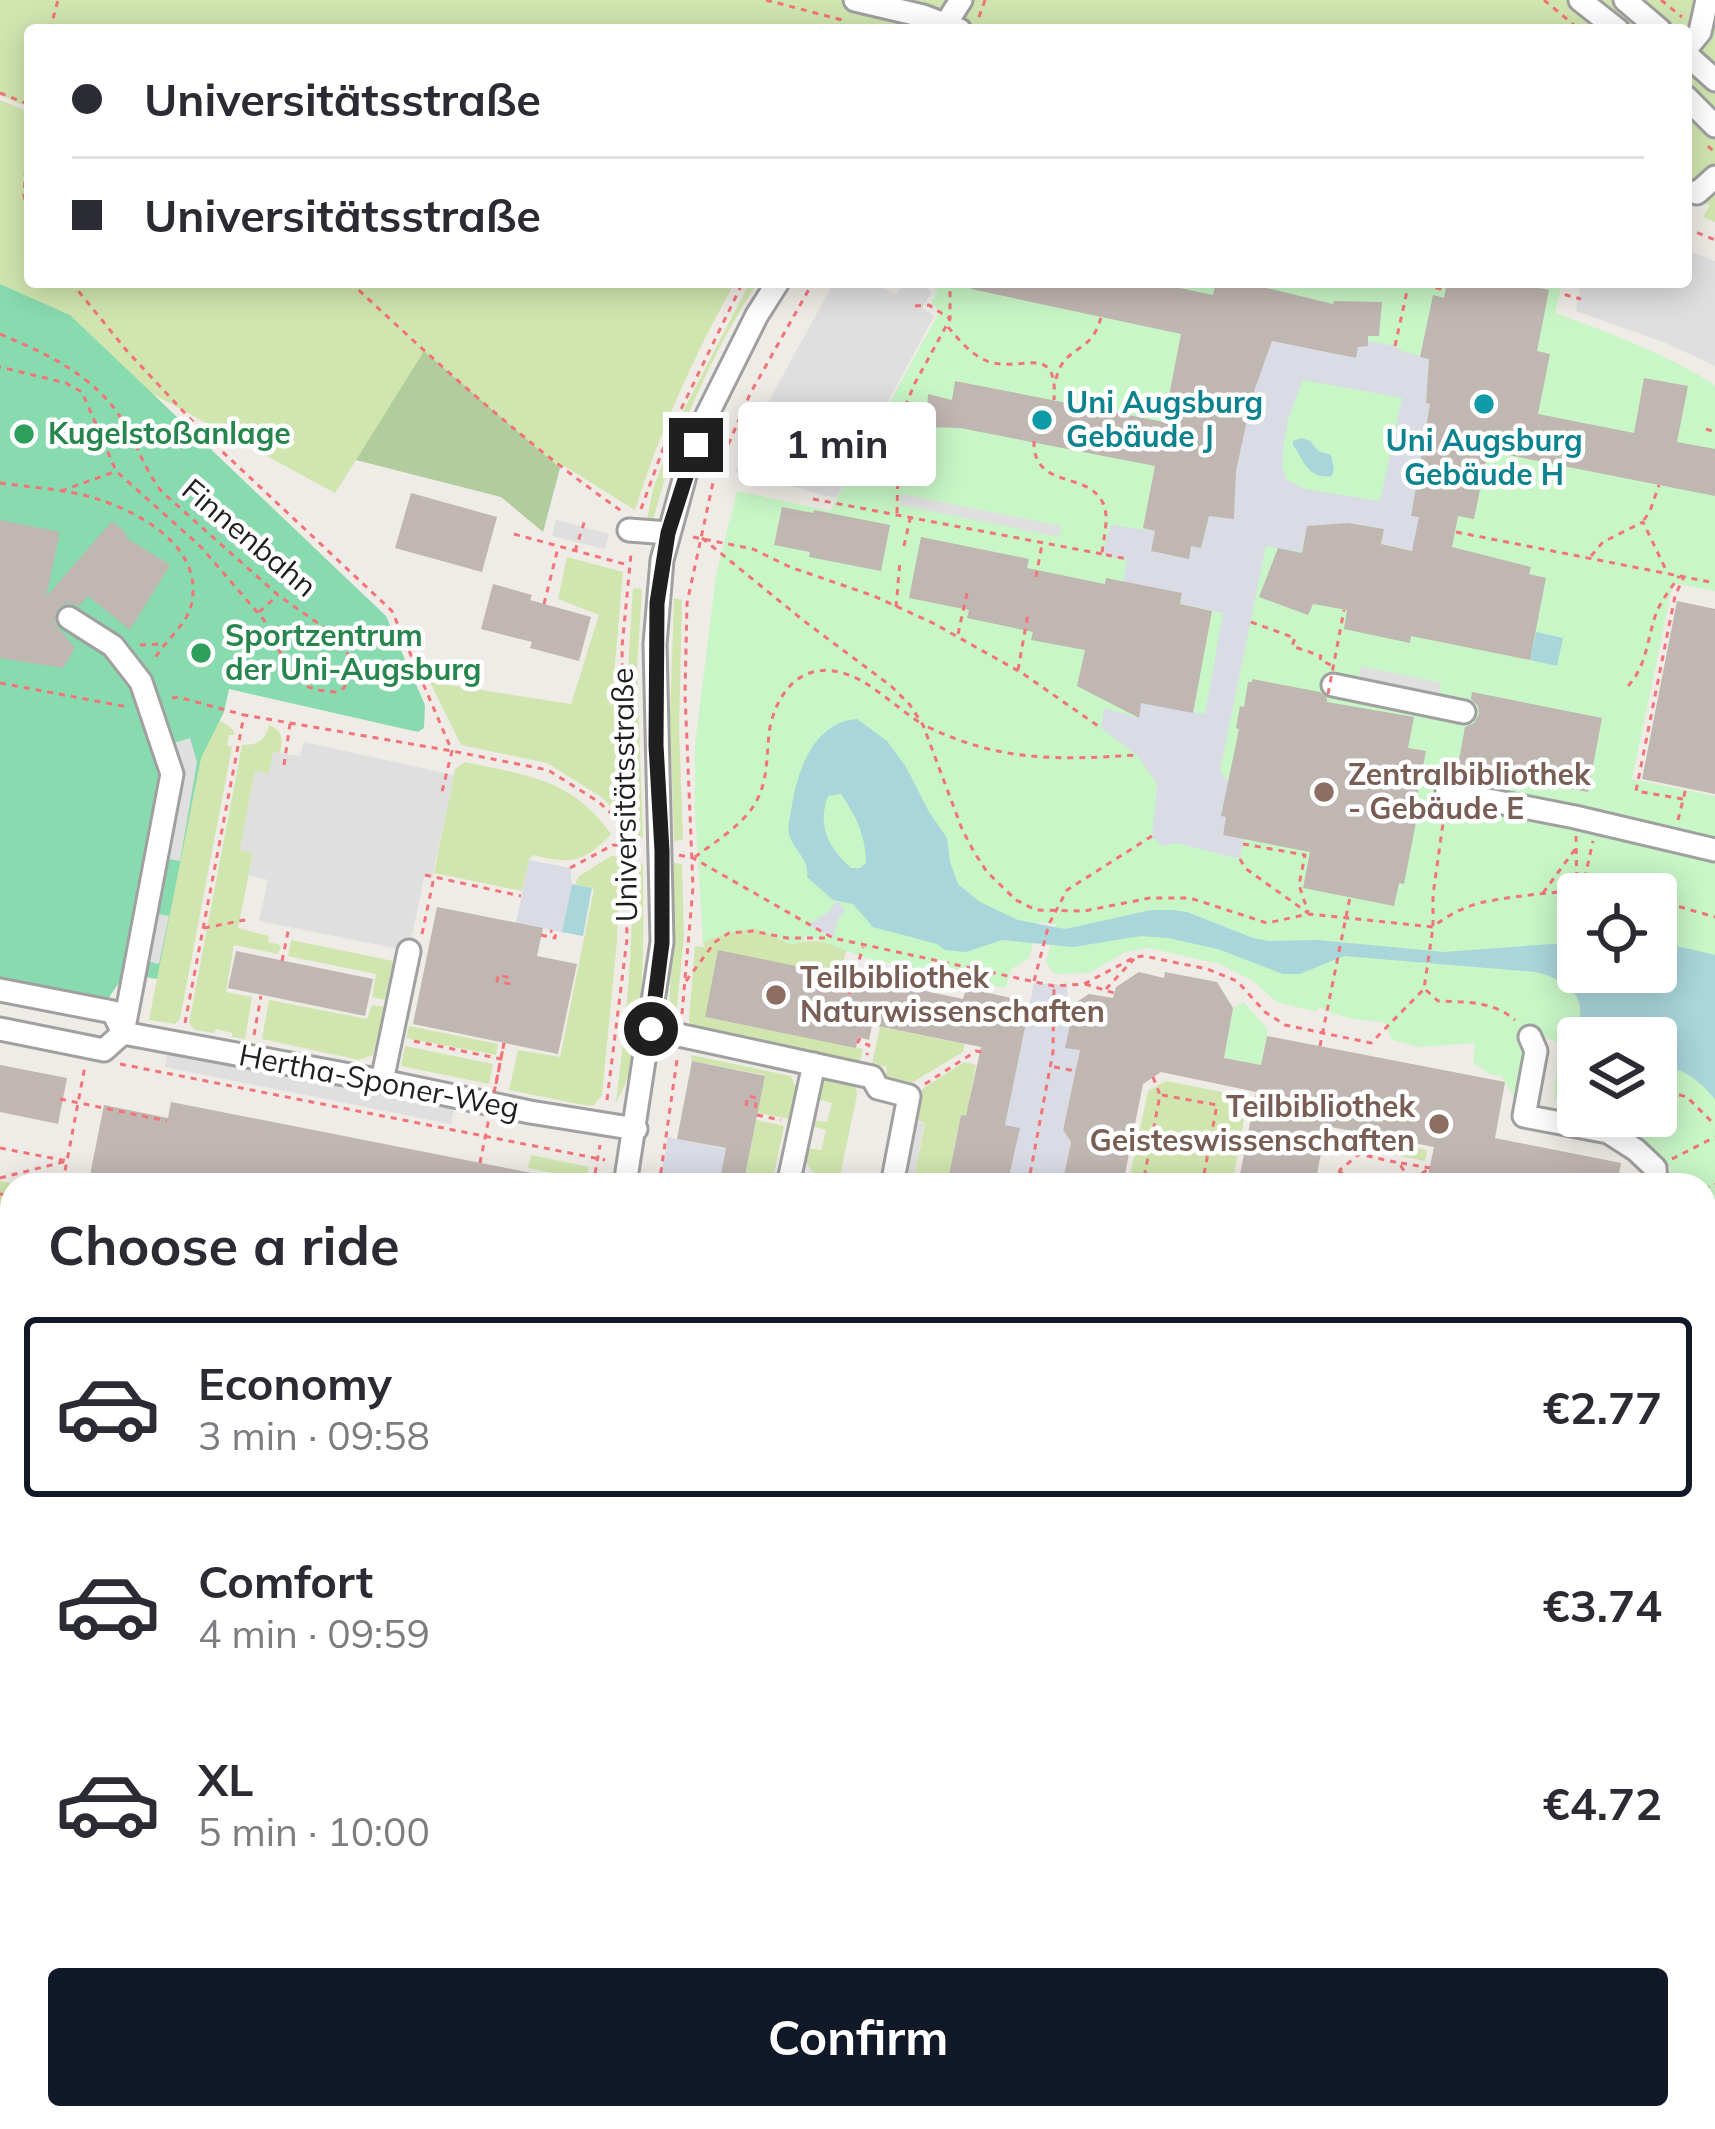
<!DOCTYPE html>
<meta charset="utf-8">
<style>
body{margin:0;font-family:Mulish,sans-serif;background:#f2f2f3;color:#2b2b33;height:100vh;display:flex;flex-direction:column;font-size:45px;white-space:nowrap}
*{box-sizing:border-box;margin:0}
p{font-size:39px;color:#7c7c81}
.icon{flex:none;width:66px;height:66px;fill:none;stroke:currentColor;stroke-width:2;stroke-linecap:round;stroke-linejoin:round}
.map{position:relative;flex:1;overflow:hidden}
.details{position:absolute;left:0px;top:1173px;width:1716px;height:957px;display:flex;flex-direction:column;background:#fff;border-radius:36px 36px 0 0;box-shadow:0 6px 30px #0003}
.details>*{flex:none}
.hud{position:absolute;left:24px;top:24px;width:1668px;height:264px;border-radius:12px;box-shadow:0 6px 30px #0003;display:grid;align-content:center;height:264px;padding:0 48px;background:#fff}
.controls{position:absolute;left:1557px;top:873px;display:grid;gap:24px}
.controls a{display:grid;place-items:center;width:120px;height:120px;border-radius:12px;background:#fff;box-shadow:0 6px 30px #0003;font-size:60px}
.end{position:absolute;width:54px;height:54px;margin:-27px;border:15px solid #1f1f1f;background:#fff;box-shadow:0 0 0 6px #fff}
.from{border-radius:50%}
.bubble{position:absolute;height:84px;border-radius:12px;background:#fff;box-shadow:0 6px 30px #0003;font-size:39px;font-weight:700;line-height:84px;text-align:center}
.hud b{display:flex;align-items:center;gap:42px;height:114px;font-size:45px}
.hud b+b{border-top:3px solid #e1e1e2}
.hud i{width:30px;height:30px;background:#2b2b33}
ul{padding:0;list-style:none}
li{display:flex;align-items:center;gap:36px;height:180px;margin:0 24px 18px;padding:0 24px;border:6px solid transparent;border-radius:12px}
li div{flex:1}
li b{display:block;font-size:45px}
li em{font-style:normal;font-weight:700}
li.selected{border-color:#111827}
li>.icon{width:108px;height:108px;stroke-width:1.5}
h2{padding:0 48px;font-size:54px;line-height:144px}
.action{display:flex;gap:24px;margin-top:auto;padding:24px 48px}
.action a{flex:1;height:138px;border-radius:12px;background:#111827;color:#fff;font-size:48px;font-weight:700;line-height:138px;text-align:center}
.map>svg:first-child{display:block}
.residential{fill:#dddcdc}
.grass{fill:#d1e6af}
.forest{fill:#b1cc9d}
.park{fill:#c8f6c6;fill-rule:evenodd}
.pitch{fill:#88daaf}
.parking{fill:#dfdfdf}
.plaza{fill:#dadce5;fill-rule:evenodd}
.water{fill:#a9d6da;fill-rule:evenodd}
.building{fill:#c0b6b2}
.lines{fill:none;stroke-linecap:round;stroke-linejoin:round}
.minor-casing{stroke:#a0a0a0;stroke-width:27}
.path{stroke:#f27478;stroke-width:3;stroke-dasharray:6 6;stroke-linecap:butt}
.minor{stroke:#fff;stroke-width:21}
.tram{stroke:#6d6d6d;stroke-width:3}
.path-bridge{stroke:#f27478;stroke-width:3;stroke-dasharray:6 6;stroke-linecap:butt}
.route{stroke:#1f1f1f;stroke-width:15}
.culture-dot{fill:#0f9aa8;stroke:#fff;stroke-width:4.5}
.leisure-dot{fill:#2e9e5b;stroke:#fff;stroke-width:4.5}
.education-dot{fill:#8d6e63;stroke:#fff;stroke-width:4.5}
.labels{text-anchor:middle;stroke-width:9;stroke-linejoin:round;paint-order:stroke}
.culture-label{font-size:30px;font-weight:bold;fill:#0d838f;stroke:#fff;text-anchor:start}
.leisure-label{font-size:30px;font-weight:bold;fill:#27864d;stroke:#fff;text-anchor:start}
.street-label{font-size:30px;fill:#1f1f1f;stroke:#fff}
.education-label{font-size:30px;font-weight:bold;fill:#785e54;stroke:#fff;text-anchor:start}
</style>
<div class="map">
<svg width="1715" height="2129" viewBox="0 0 1715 2129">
<rect width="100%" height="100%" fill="#efebe6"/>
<!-- residential -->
<path class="residential" d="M0 1423 12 1425V2118H1704V1849L1715 1852V2129H0Z"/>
<!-- grass -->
<path class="grass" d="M0 0H1715V222L1703 217 1710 205 1686 197V30H30V108L0 95Z
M0 100 30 112V282H735C694 356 660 430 635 510L564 466 560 468 425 352 335 493 151 393 70 315 0 284Z
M750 282H758C710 356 675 436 653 521L647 520 653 489 680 417Z
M567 557 623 572 613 686 619 814 600 796 547 763 461 745 430 682 571 704 599 615 558 599Z
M633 588 642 589 637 669 643 837H632L628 669Z
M674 598 682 600 679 728 683 839 674 842 670 717Z
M197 715 225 723 234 731V735H229L227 745 232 747 180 1019 175 1024 149 1020 181 855Z
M269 725C283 731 283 738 280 753H273L269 774 255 772 240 850 253 853 238 928 269 936 268 942 281 945 278 954 234 945 226 992 252 997 245 1039 232 1037V1033L216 1029 214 1033 195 1030 189 1023 242 745C258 745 265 741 269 725Z
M465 762C526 775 573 779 611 834 583 864 570 864 533 855L529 860 522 891 434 873 455 769Z
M613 855 620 860 617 941 602 1095 594 1105 589 1106 509 1090 518 1050 560 1057 594 889 575 884 579 876Z
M632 862 643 864C643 922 648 1056 616 1102 626 1022 634 943 632 862Z
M674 863 682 864 684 936 676 1016 669 1018Z
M755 928 792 945C812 937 827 943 847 948L842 966 836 976 718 951 705 1017 863 1049 860 1061 692 1029 689 1020 695 946 704 947 703 942 723 934Z
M291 940 393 961 385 1000 372 997 376 974 288 956Z
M269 1000 367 1019 372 1005 386 1007 373 1055 359 1060 262 1039Z
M409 1026 498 1044 496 1055 406 1038Z
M880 1027 965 1044 963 1052 906 1086 885 1082 887 1067 872 1064Z
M405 1046 493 1064 489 1084 401 1066Z
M691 1055 791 1076 796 1088 790 1119 757 1113 764 1075 692 1061Z
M964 1062 976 1065 970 1097 972 1099 969 1117 961 1116 952 1159 953 1180 915 1173 925 1123 917 1120 922 1089Z
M824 1080 856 1087 857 1095 838 1185H823L804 1160 806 1148 821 1150 826 1130 811 1126 812 1120 827 1122 832 1103 817 1099Z
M1166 1081 1248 1097 1232 1185H1128L1148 1091Z
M756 1120 784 1126 772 1185H743Z
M1363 1137 1427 1150 1425 1161 1360 1148Z
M531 1155 589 1167 585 1185H561L562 1175 528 1168Z
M0 1181 20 1185H12V1392L0 1390Z
M1704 1857 1715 1860V2069H1704Z
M163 2118H322L325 2129H165Z"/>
<!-- forest -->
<path class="forest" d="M424 351 560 468 543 532 501 497 356 460Z"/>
<!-- park -->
<path class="park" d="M924 282H1562L1555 313C1611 333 1664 353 1715 385V591L1673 583 1632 779 1715 796V1424L1704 1422V1185H1669L1671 1168 1638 1137 1626 1116H1656V1038H1578V1104L1554 1099 1558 1043 1528 1030 1526 1077 1521 1096H1514L1501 1076 1492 1075 1473 1063 1475 1043 1419 1047 1392 1040 1384 1022C1360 1021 1341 1018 1319 1007L1317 1012 1277 1002 1253 981 1220 964 1149 948 1125 952 1089 973 1054 974 1046 962 1056 924 1039 922 1029 958 1011 969 1006 988 866 958 805 935 804 940 792 945 755 928 723 934 703 942 695 811V746L716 575 737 491 830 511 940 311 931 303 938 291ZM1578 894H1656V972H1578Z
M1244 1002 1268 1030 1261 1065 1224 1058 1233 1008Z
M1704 1447 1715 1449V1663L1704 1660Z
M1704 1923 1715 1925V2013L1712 2026 1704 2025Z"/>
<!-- pitch -->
<path class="pitch" d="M0 284 70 315 386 616 425 705 424 728 418 732 229 689 224 712 201 758 157 979 125 974 103 1006 0 984Z"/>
<!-- parking -->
<path class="parking" d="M1686 250 1715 261V366L1666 343 1576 311 1581 282H1686Z
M834 282H874L896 295 905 282H917L932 292 922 308 934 316 836 498 735 472 770 399Z
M901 494 1061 526 1059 537 899 505Z
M556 520 609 534 605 549 552 536Z
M1361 666 1441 683 1438 698 1358 682Z
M190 738 197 762 180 861 163 858 177 775 174 743Z
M304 742 454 775 432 878 424 877 409 951 259 921 268 880 249 875 253 853 240 850 255 771 269 773 273 752 300 756Z
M152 913 169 916 159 964 142 960Z
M167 1053 454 1109 451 1124 165 1067Z
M910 1121 924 1123 913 1185H899Z"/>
<!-- plaza -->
<path class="plaza" d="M1254 337 1356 358 1358 346 1368 341 1395 346 1402 351 1429 359 1426 403 1430 404 1411 515 1456 525 1452 547 1443 557 1382 544 1383 529 1348 523 1307 527 1301 552 1266 546 1220 771 1229 782 1221 815 1226 817 1223 834 1244 839 1240 859 1176 843 1162 846 1152 836 1157 784 1137 755 1101 728 1104 708 1138 718 1141 703 1205 714 1223 613 1181 604V593L1123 582 1127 560 1102 554 1111 525 1155 531 1151 551 1189 559 1191 546 1201 548 1209 516 1234 519 1236 471 1248 412 1246 410 1263 365ZM1303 380 1402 398 1380 501 1305 489 1287 480 1282 465 1283 450 1288 419Z
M529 860 570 868 572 884 562 932 516 923Z
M839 902 845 911 839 917 833 938 808 925 830 911 834 903Z
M1034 983 1067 985 1068 1009 1073 1012 1066 1047 1080 1050 1063 1129 1071 1142 1063 1183 1058 1185H1007L1019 1128 1005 1125Z
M668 1137 726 1149 719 1185H659Z"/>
<!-- water -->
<path class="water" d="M1302 438 1310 441 1318 451 1331 455 1334 469 1332 476C1308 480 1304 460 1293 445V441Z
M1536 632 1563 638 1557 666 1530 660Z
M857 719 887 741 906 767 929 812 947 838 950 862 958 884 980 902 1018 920 1065 929 1151 910H1172L1187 912 1253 938 1268 941 1317 940 1444 952 1578 942V972H1656V941L1715 955V1099C1698 1079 1682 1067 1656 1065V1038H1578L1577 1099 1560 1076C1562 1066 1562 1056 1565 1046 1568 1035 1576 1029 1579 1019 1587 992 1557 977 1536 972L1344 956 1300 974H1283L1218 949 1168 938 1141 936 1073 947 1002 940 966 952 945 950 937 944 873 927 853 904 833 900 807 877C810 859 793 850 789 834 787 826 791 813 792 805 798 768 815 722 857 719ZM841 794C856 816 866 836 866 863L860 868H851C828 847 817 826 828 796Z
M572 884 592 888 583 936 562 932Z"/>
<!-- building -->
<path class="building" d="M971 282H1151L1213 295 1216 282H1254V285L1333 304 1334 301 1382 302 1379 336H1368V346L1358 347 1356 358 1272 341 1252 397 1236 471 1234 519 1209 516 1201 548 1191 546 1189 559 1151 551 1155 531 1143 528 1155 466 960 428 926 427 928 394 952 400 955 381 1164 422 1181 334 971 289Z
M1447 282H1510L1549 290 1537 351 1550 354 1538 414 1634 433 1644 378 1688 386 1677 442 1715 449V496L1488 451 1474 519 1458 516 1452 547 1531 567 1529 574 1546 578 1530 660 1411 636 1410 643 1344 629 1347 610 1313 604 1308 615 1259 597 1278 548 1302 553 1307 526 1348 523 1384 529 1381 544 1412 551 1419 517 1411 516 1430 404 1426 403 1429 359 1420 357 1433 295 1444 298Z
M411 493 497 517 482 572 395 548Z
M782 507 813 513 814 510 890 525 881 571 809 557 810 552 774 545Z
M0 520 60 532 46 597 112 521 127 534 125 537 170 565 130 630 88 596 79 606 68 603 57 609 55 624 75 648 63 668 0 658Z
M921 537 1029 559 1027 568 1105 584 1106 578 1182 593 1180 604 1212 611 1193 713 1141 703 1139 718 1077 686 1085 650 1031 640 1033 632 967 618 969 610 909 598Z
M493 584 532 595 530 600 591 617 579 661 530 648 532 642 481 629Z
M1677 601 1715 609V794L1642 779Z
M1252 679 1320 692 1327 698V702L1414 717 1408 748 1426 751 1414 811 1418 812 1404 884 1399 883 1394 906 1303 888 1310 852 1223 835 1226 817 1221 816 1239 729 1236 728 1240 706 1244 707 1248 682H1252Z
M1472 692 1602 718 1588 792 1458 766 1465 727 1474 723 1479 714 1478 706 1471 699Z
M437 907 543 928 537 956 577 964 558 1054 413 1024Z
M718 950 810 969 808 977 865 989 868 979 963 999 966 988 1011 998 1009 1008 1028 1013 1005 1125 1020 1128 1007 1185H947L961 1115 966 1116 981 1047 872 1025 869 1040 858 1037 856 1048 705 1017Z
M236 951 373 979 365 1016 228 988Z
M1139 972 1164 978 1165 972 1217 982 1233 1008 1224 1058 1261 1065 1267 1036 1505 1082 1495 1138 1621 1163 1617 1185H1426L1434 1147 1326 1126 1315 1185H1238L1256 1092 1161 1072 1143 1084 1125 1174 1111 1185H1062L1071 1142 1063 1130 1080 1050 1065 1048 1075 1003 1089 994 1113 998 1116 987Z
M692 1061 765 1076 743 1185H719L726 1148 677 1139Z
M0 1065 67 1078 58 1124 0 1112Z
M171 1102 552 1177 551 1185H274L201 1174 198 1185H88L104 1105 168 1118Z"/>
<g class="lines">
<defs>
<path id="minor" d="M855 0 923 16 960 30
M1580 0 1618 30
M1625 0 1660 30
M942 30 961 0
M1686 49 1700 32 1707 0
M1686 54 1715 80
M1686 97 1715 126
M1686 191 1697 193 1715 177
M629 530 668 533
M69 618 113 646 141 682 172 774 123 1033
M1333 685 1464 712
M1447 792 1575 817 1715 850
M0 990 113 1012 123 1033
M0 1029 104 1050 123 1033
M651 1029 872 1077 878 1088 909 1096 892 1185
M123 1033 382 1081 530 1112 636 1129
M1530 1037 1536 1051 1524 1116 1608 1132 1636 1150 1655 1168 1656 1185
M382 1081 409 951
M625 1185 662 942 655 644 662 560 686 472 706 417 757 315 778 282
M788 1185 814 1064
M0 1428 12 1430
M1704 1436 1715 1437
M1704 1710 1715 1714
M1704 2085 1715 2086
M791 2118 813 2121 842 2118
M1288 2118 1344 2129
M38 2129 39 2118
M466 2129 507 2118
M1132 2129 1134 2118
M1558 2129 1575 2118"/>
</defs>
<!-- minor casing -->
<use href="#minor" class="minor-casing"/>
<!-- path -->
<path class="path" d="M766 0 846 21
M1544 0 1580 30
M1661 0 1682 17
M979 17 985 0
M867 26 882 30
M50 30 58 0
M0 93 28 104
M30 98 24 196 30 218
M1708 146 1715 153
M1686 228 1715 240
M71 282 127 351 210 440 392 611 452 751 441 796
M350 282C437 363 525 444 623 512
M1563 282 1566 295 1581 299
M1412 283 1446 290
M915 306 929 305 949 318
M948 327C960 341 974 359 994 363 1025 370 1058 344 1054 400
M0 334C47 354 92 374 121 418 136 442 144 469 162 492L278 595 336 636 351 659 353 670 344 688 336 692 317 690 306 686 290 672 264 620 201 547 116 471 82 392 66 383 0 367
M1395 346 1409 282
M1056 379C1064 344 1092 355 1101 317
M1706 429 1715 432
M1034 441C1033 490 1087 470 1103 503 1110 517 1103 539 1102 554L1127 559
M0 483C33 488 71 489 103 501 147 516 205 551 191 606 186 626 164 641 154 660
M61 491 114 472
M813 499 1102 554
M641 509 667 438 743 282
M897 513 899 421 915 383 950 319V282
M1644 520 1650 511 1659 485
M1456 532 1715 583
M514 534 628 565
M693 537 753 549 790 567 874 596 933 623 1022 673 1101 728
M702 538 804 621 891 686 910 705 923 725 962 829 974 852 987 872 1016 900 1036 910 1084 911 1150 898H1190L1267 923 1309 914 1433 927C1447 915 1466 906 1484 902 1517 895 1605 885 1635 894
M904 546 910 519
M575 551 585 520
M1591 556 1603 542 1643 522 1666 570
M1036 577 1042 544
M544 604 558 548
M896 607 900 561
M259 612 278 595
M1251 622 1295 638 1292 646 1321 656 1320 660 1331 665
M958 634 967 593
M140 645 161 644
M1018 670 1028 614
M0 683 128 707
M1628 686C1648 664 1647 637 1657 611 1663 598 1672 587 1679 576
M172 698 178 697 244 715
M928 727C1001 762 1058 760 1137 755
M284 765 290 724
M1683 799 1636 791 1675 596 1684 576
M1678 820 1686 788
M1576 836 1577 893
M1243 844 1305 855 1299 885 1308 912
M679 855 693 858 833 938 1054 986 1084 984 1135 957 1144 956 1207 969 1237 981 1265 1012 1285 1025 1371 1043 1424 989 1433 927V895L1444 816
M695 857C716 841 745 824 757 800 769 777 766 752 770 727 780 681 813 656 858 679 879 690 899 709 919 722
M1240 859 1245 868 1308 913
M570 868 613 845 640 848
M425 875 521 896
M1582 890 1593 841
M1543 893 1576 848
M1656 900 1715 917
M204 928 250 919
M422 934 434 877
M541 935 555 938 556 932 550 931
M282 961 289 927
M686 981 715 942 729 933 753 931 787 938H827
M1034 981 1049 924 1067 890 1152 836
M510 984 497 981 498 975 511 978
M1085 984 1114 993
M1106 989 1134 959
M1426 990 1438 1001C1466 1002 1493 1001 1515 1020
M849 994 863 947
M682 1014 693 887 685 694 687 603 714 478 750 394 813 282
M185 1023 244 715 452 751 548 770 599 802 627 829
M254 1035 261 996
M860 1038 858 1042 869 1045 867 1055
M414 1041 501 1059
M120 1064 605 1160
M1054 1067 1076 1071
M1153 1077 1160 1095 1144 1178 1182 1185
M496 1084 504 1043
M925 1084 976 1051 983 1052
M1656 1088 1687 1097 1715 1125
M1162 1095 1217 1105 1202 1185
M607 1100 627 939 622 647 631 554
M746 1106 748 1096 757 1098 755 1108
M757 1115 781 1120
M0 1148 67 1161 62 1185
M1672 1159 1715 1137
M1401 1163 1430 1168
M1341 1172 1351 1185
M0 1178 67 1161 85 1066
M1412 1181 1428 1169
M593 1185 600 1145
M659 1185 677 1060
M1028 1185 1053 1052 1054 986
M1337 1185 1340 1170 1359 1154 1399 1163 1413 1185
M1466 1185 1467 1176
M1704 1190 1715 1184
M0 1194 12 1196
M1704 1206 1715 1204
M0 1399 12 1401
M0 1452 12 1455
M0 1552 12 1551
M0 1561C16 1588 6 1612 0 1641
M1705 1561 1715 1511
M1704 1668 1715 1671
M0 1763 12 1765
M1704 1810 1715 1814
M1704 1830 1715 1821
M10 1845H12
M8 1853 12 1854
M12 1880V1897
M0 1928 12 1930
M12 1935 5 1974 12 1976
M0 1997 12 1999
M0 2096 12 2097
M159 2118 164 2129
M194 2118 199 2129
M328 2118 330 2129
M1424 2118 1490 2128 1504 2118
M863 2120 867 2129
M1594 2128 1611 2118
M14 2129 15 2118
M64 2129 65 2118
M133 2129 163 2125
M226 2129 236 2118
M653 2129 671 2118
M1096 2129 1098 2118
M1172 2129 1174 2118
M1623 2129 1624 2124 1633 2118 1690 2129"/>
<!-- minor -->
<use href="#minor" class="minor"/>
<!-- tram -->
<path class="tram" d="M0 1368 12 1371
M1704 1753 1715 1757"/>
<!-- path-bridge -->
<path class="path-bridge" d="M1328 694 1344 610
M1320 1046 1350 897
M60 1099 167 1121
M480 1163 504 1043"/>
</g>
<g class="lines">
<!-- route -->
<path class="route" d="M651 1029 662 943V851L656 745 657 603 668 533 696 445"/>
</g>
<!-- markers -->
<g class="culture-dot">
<circle cx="1484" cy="404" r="12"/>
<circle cx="1042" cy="420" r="12"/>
</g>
<g class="leisure-dot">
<circle cx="24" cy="434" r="12"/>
<circle cx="201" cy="653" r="12"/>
</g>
<g class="education-dot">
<circle cx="1324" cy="792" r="12"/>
<circle cx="776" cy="995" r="12"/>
<circle cx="1439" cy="1124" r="12"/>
</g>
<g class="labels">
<!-- culture labels -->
<g class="culture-label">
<text x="1066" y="413">Uni Augsburg<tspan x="1066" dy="34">Gebäude J</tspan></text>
<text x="1484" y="451" text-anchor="middle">Uni Augsburg<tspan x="1484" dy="34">Gebäude H</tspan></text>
</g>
<!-- leisure labels -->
<g class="leisure-label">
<text x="48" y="444">Kugelstoßanlage</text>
<text x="225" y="646">Sportzentrum<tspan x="225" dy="34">der Uni-Augsburg</tspan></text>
</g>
<!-- street labels -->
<g class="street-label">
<text transform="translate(249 538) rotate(40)" y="10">Finnenbahn</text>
<text transform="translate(625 795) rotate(-91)" y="10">Universitätsstraße</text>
<text transform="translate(379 1082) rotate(11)" y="10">Hertha-Sponer-Weg</text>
</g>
<!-- education labels -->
<g class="education-label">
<text x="1348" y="785">Zentralbibliothek<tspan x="1348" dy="34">- Gebäude E</tspan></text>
<text x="800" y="988">Teilbibliothek<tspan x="800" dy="34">Naturwissenschaften</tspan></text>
<text x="1415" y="1117" text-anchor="end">Teilbibliothek<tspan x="1415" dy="34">Geisteswissenschaften</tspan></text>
</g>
</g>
</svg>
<div class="controls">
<a><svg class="icon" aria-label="locate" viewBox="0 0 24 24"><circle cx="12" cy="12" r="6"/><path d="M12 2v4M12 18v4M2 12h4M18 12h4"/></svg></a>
<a><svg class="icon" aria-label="layers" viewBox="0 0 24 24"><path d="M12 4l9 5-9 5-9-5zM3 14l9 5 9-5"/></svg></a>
</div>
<i class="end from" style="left:651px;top:1029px"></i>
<i class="end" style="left:696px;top:445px"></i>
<div class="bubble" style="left:738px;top:402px;width:198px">1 min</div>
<div class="hud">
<b><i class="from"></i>Universitätsstraße</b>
<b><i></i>Universitätsstraße</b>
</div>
<section class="details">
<h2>Choose a ride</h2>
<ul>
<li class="selected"><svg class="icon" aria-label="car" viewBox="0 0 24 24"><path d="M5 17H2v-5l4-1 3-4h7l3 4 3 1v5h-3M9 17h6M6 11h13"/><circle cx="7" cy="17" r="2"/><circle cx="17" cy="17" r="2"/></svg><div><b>Economy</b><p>3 min · 09:58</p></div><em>€2.77</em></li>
<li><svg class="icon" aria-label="car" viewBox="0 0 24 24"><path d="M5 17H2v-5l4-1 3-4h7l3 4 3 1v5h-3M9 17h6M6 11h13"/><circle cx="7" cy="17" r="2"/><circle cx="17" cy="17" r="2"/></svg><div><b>Comfort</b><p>4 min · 09:59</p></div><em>€3.74</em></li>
<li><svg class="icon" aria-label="car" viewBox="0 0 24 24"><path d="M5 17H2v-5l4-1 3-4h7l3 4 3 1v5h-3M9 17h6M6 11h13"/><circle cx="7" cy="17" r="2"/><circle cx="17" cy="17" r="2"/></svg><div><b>XL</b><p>5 min · 10:00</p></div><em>€4.72</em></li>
</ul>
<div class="action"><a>Confirm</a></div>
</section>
</div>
